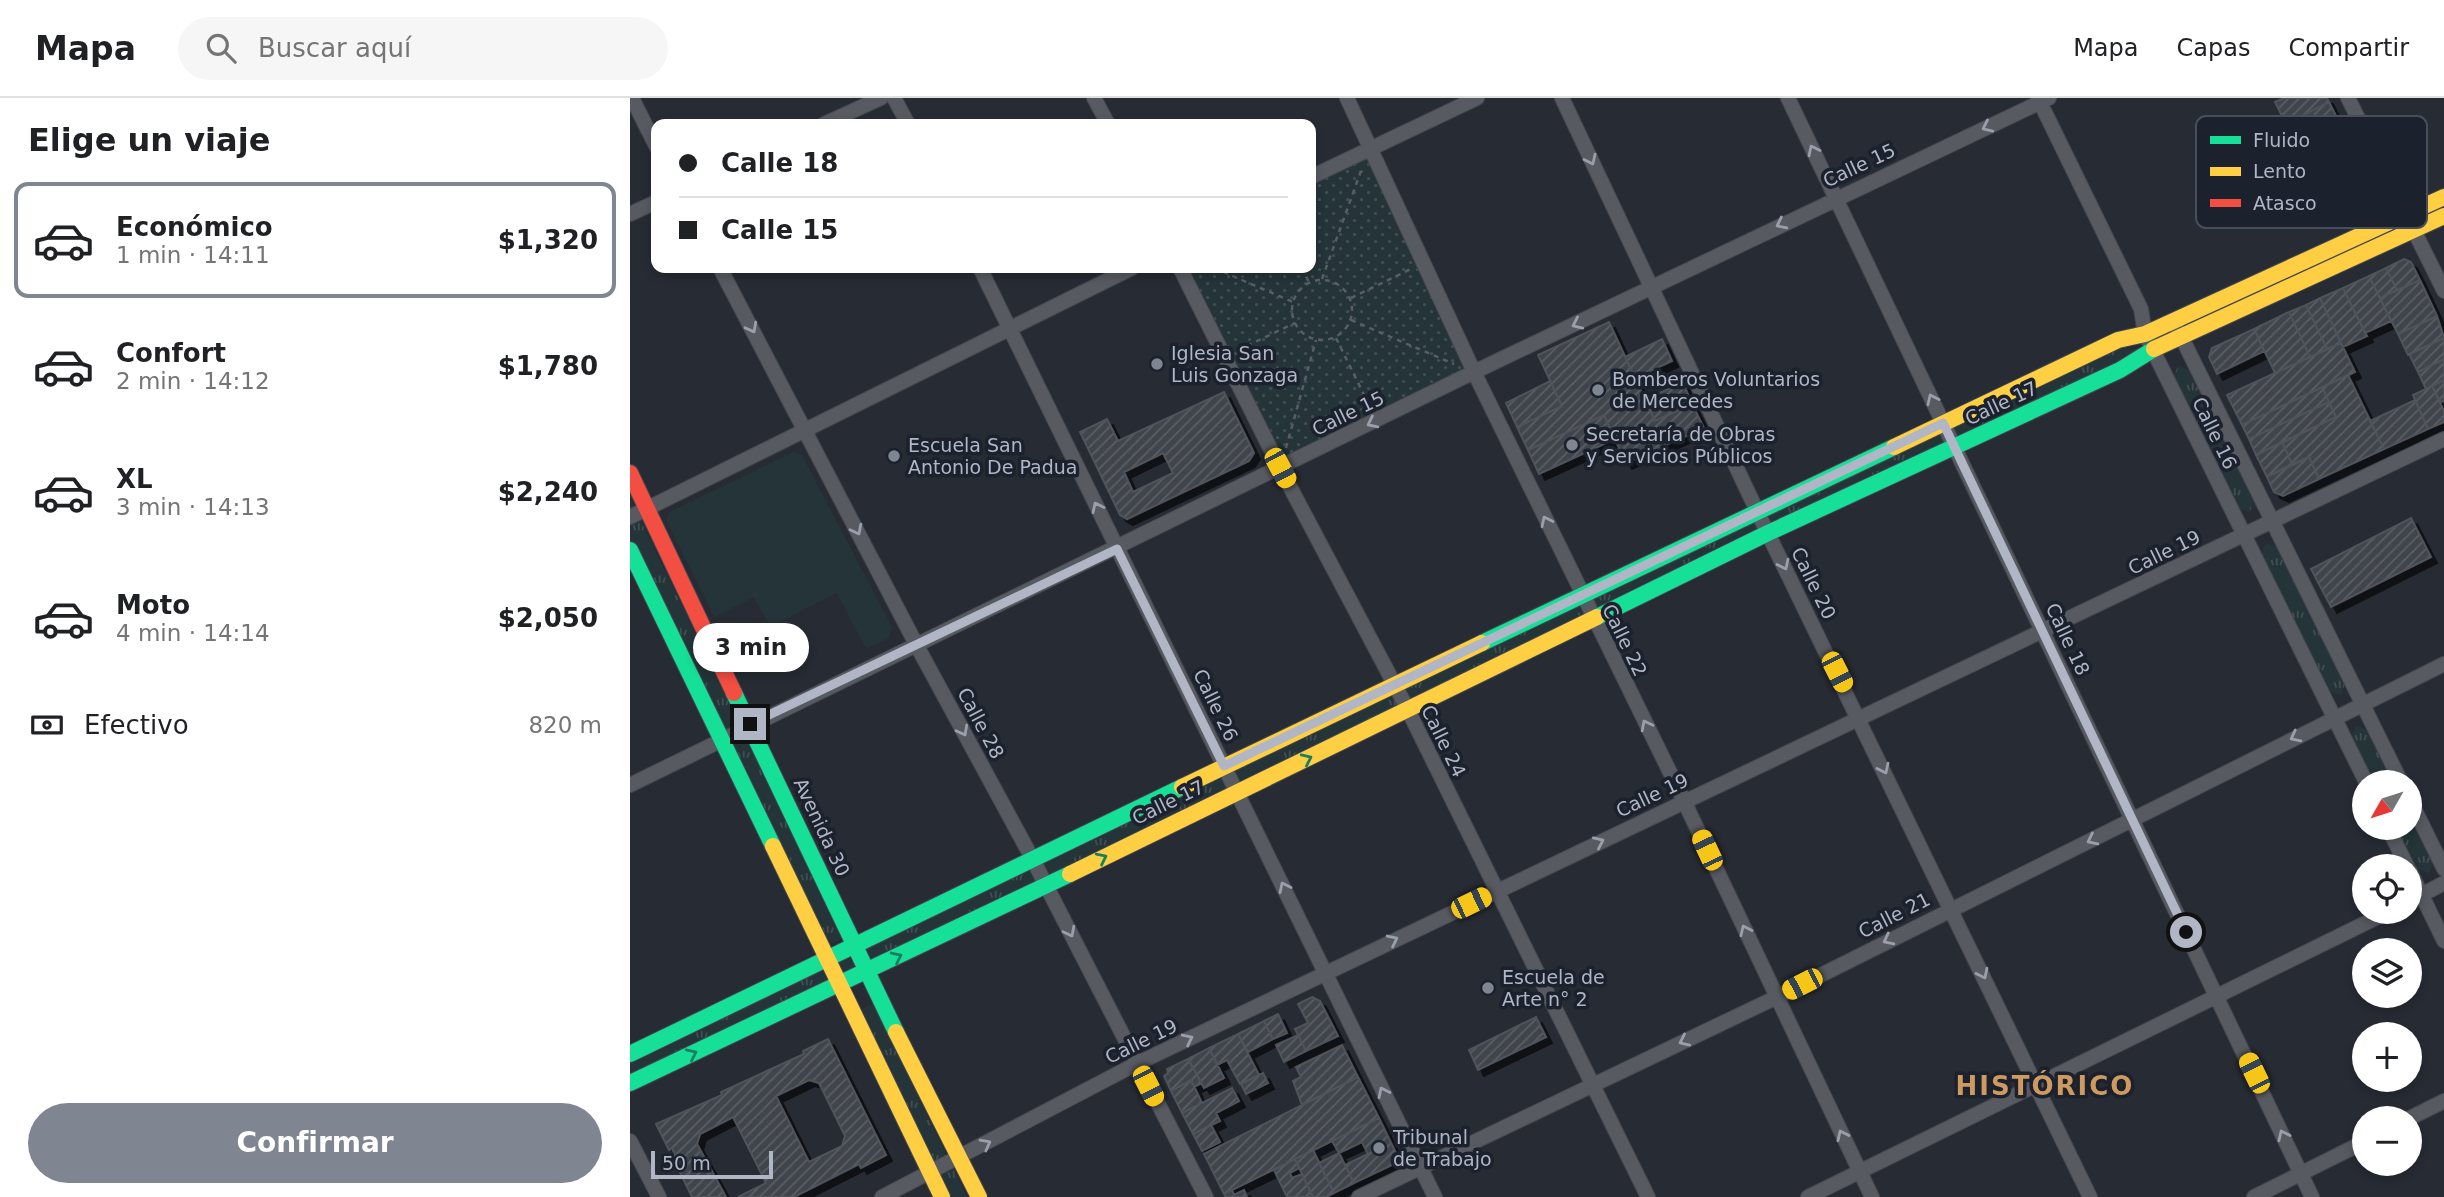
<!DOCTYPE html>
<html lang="es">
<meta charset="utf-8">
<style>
body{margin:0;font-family:"DejaVu Sans",sans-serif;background:#f6f6f6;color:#202124;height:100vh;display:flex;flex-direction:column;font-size:26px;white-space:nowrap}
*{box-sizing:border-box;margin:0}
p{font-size:23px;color:#757577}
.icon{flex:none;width:38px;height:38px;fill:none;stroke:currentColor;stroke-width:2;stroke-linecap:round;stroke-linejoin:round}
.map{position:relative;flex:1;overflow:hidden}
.details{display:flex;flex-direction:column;background:#fff;width:630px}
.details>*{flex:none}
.top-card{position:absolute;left:21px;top:21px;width:665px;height:154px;border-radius:14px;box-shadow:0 4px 10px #0003;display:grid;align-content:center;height:154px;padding:0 28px;background:#fff}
.needle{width:46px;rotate:231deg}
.tools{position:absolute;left:1722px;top:672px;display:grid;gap:14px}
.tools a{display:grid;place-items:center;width:70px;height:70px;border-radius:50%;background:#fff;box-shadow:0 4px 10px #0003;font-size:35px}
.scale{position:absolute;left:21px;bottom:18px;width:122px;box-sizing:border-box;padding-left:7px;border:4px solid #b0b6c5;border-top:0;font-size:19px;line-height:24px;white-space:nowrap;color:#b0b6c5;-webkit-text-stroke:5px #1b212d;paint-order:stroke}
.end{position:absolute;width:32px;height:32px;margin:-16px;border:9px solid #b0b6c5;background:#111;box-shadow:0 0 0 4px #111}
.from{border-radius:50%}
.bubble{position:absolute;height:49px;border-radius:24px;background:#fff;box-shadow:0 4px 10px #0003;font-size:23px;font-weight:700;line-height:49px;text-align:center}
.car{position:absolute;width:21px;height:42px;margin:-21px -10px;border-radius:9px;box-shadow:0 0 5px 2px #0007;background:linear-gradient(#f5c518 24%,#345 0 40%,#f5c518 0 76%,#345 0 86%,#f5c518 0)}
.top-card b{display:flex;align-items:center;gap:24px;height:66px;font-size:26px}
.top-card b+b{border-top:2px solid #e0e0e0}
.top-card i{width:18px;height:18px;background:#202124}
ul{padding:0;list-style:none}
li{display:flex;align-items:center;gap:21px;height:116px;margin:0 14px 10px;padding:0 14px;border:4px solid transparent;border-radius:14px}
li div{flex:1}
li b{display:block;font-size:26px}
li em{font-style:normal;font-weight:700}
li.active{border-color:#808592}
li>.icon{width:63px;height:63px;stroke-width:1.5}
h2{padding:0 28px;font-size:32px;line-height:84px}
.pay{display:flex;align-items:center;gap:18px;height:77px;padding:0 28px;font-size:26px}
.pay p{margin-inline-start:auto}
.button{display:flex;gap:14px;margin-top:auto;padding:14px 28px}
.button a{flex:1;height:80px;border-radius:42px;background:#808592;color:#fff;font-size:28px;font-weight:700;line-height:80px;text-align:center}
header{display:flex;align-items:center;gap:42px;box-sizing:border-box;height:98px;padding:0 35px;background:#fff;border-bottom:2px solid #e0e0e0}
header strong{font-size:33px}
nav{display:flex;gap:38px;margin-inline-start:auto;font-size:24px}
.search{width:490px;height:63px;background:#f6f6f6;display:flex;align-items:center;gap:18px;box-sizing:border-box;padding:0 24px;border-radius:38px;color:#757577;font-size:26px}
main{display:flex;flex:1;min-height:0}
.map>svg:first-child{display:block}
.grass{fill:url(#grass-tufts)}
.park{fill:url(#park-dots)}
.garden{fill:#243438}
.building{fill:url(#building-hatch);stroke:#4f535b;stroke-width:2;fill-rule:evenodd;filter:url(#shadow)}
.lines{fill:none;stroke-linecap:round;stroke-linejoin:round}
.street-casing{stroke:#44474e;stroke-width:16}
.fast-casing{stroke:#44474e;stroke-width:18}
.slow-casing{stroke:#44474e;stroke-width:18}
.jam-casing{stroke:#44474e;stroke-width:18}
.path{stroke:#595e65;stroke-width:2.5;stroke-dasharray:5 5;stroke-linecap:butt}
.street{stroke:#575a61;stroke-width:14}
.fast{stroke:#16e098;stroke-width:16}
.slow{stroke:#ffcf43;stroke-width:16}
.jam{stroke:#f24e42;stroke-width:16}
.oneway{stroke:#9a9fac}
.oneway2{stroke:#188062}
.route{stroke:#b0b6c5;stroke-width:9}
.poi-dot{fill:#808592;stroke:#1b212d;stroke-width:2.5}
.labels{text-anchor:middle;stroke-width:7;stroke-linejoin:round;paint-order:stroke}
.street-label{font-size:19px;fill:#b0b6c5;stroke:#1b212d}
.poi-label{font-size:19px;fill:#b0b6c5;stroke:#1b212d;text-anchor:start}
.district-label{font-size:26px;font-weight:bold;letter-spacing:2px;fill:#cf9a60;stroke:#1b212d}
.key{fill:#1b212d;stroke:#484e5b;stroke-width:2}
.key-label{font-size:19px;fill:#b0b6c5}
</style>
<header>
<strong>Mapa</strong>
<div class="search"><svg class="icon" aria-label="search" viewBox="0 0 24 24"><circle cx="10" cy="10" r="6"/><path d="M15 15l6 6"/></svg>Buscar aquí</div>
<nav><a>Mapa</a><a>Capas</a><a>Compartir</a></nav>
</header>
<main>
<section class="details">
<h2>Elige un viaje</h2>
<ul>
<li class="active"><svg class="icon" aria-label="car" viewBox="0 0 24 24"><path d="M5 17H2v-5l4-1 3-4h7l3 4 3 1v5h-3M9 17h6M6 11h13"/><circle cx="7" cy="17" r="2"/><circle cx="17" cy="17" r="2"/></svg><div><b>Económico</b><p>1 min · 14:11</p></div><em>$1,320</em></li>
<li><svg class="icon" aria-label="car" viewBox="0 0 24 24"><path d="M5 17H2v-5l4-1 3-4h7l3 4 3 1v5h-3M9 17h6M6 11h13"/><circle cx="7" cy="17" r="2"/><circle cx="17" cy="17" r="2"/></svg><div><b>Confort</b><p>2 min · 14:12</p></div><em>$1,780</em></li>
<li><svg class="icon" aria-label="car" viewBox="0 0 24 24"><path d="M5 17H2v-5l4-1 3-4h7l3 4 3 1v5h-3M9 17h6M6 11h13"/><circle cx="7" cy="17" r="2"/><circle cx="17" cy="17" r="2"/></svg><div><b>XL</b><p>3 min · 14:13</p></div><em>$2,240</em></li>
<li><svg class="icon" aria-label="car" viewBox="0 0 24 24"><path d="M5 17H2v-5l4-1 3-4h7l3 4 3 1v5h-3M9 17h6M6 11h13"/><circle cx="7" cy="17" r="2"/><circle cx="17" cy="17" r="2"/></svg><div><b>Moto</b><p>4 min · 14:14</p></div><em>$2,050</em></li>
</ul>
<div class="pay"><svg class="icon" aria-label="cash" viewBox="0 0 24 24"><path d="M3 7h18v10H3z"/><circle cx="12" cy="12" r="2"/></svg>Efectivo<p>820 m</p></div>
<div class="button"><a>Confirmar</a></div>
</section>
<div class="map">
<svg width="1814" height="1099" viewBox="0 0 1814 1099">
<defs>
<pattern id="grass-tufts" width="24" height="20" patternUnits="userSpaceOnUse" patternTransform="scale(1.75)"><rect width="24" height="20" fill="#243438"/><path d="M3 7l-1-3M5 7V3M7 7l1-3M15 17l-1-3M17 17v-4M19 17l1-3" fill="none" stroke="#414f53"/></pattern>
<pattern id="park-dots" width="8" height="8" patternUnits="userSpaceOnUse" patternTransform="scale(1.75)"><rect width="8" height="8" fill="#243438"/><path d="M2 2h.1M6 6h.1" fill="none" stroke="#414f53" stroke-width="1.8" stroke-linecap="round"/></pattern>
<pattern id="building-hatch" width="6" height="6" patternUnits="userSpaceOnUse" patternTransform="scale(1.75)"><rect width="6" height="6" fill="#41454c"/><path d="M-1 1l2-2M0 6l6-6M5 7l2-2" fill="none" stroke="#5a5e64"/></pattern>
<filter id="shadow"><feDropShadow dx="6" dy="6" stdDeviation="0" flood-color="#0009"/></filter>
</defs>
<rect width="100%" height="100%" fill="#272b33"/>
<!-- grass -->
<path class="grass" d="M1485 251H1511L1492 264 0 985V957Z
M1548 267 1559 272 1624 402 1620 414 1609 410 1544 279Z
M0 401 214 840 196 847 0 448Z
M1635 445 1647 449 1715 586 1711 597 1699 593 1632 456Z
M1726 627 1737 632 1763 684H1744L1722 639Z
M1780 718 1803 764 1799 775 1787 771 1766 730H1780Z
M243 906 337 1099H320L230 912Z"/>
<!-- park -->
<path class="park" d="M740 49 844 274 650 370 550 170H681V79Z"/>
<!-- garden -->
<path class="garden" d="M164 354 172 357 262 529 259 540 236 551 207 495 140 529 124 499 84 519 36 422 39 414Z"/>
<!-- building -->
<path class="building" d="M1654 0H1697L1699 4 1656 26 1645 4Z
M1699 4 1716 38 1659 66 1642 33Z
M1774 161 1781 164 1790 182 1767 192 1756 170Z
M1756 170 1767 192 1750 200 1739 178Z
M1739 178 1761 223 1735 235 1713 190Z
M1790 182 1807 218 1768 236 1750 200Z
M1713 190 1737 238 1713 249 1690 200Z
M1690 200 1711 245 1697 251 1676 207Z
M1676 207 1697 251 1680 259 1659 214Z
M1659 214 1680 259 1645 275 1624 231Z
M1807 218 1814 240 1778 257 1768 236Z
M979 224 1025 323 1062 306 1074 330 996 365 974 317 898 352 887 329 932 308 908 257Z
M1624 231 1634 253 1587 276 1579 259 1582 250Z
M1814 240V261L1788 274 1779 256Z
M1032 241 1042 263 1005 280 995 259Z
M1711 245 1725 274 1612 327 1597 297Z
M1814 261V282L1796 291 1788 274Z
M1718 277 1754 351 1689 381 1679 359 1662 366 1652 344 1706 319 1692 289Z
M1814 282V303L1810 304 1802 288Z
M920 283 932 308 887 329 876 305Z
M1053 285 1062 306 1025 323 1015 301Z
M1802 288 1814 313V324L1798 331 1783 297Z
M1692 289 1699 304 1619 341 1612 327Z
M594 294 624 355 619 363 497 421 490 417 450 334 477 321 488 343ZM533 355 543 375 503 394 494 374Z
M1785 302 1798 331 1754 351 1740 323Z
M1699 304 1706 319 1626 357 1619 341Z
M974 317 985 341 909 376 898 352Z
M1652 344 1662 366 1637 379 1626 357Z
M1679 359 1689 381 1653 398 1644 394 1637 379Z
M1781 420 1801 459 1701 509 1681 471Z
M682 899 690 903 708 938 676 953 665 931 678 925 668 906Z
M648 916 657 935 643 941 634 923Z
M906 919 916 939 848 972 839 952Z
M634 923 643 941 618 954 608 936Z
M608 936 629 977 610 986 597 962 587 967 579 950Z
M668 937 676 953 654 964 646 947Z
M198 941 256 1057 231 1070 229 1066 164 1099H108L136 1085 103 1019 70 1036 67 1046 96 1099H62L42 1058 45 1057 42 1050 39 1052 26 1026 92 997 91 994 174 956 173 953ZM179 982 189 985 215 1038 212 1048 179 1064 146 998Z
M712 947 728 979 672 1007 663 983 671 979 666 969Z
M579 950 594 980 574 990 558 961Z
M558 961 572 985 564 989 561 982 541 993 534 978 538 975 537 971Z
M633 975 638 985 616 996 611 986Z
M728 979 749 1020 594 1096 574 1056Z
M561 982 572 1005 552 1015 541 993Z
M602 990 609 1003 586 1015 590 1023 563 1036 552 1015Z
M749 1020 767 1057 764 1066 724 1085 715 1067 738 1056 732 1044 709 1055 702 1043Z
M581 1027 590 1044 572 1053 563 1036Z
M683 1052 704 1095 696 1099H683L665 1061Z
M709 1055 724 1085 704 1095 689 1065Z
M665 1061 669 1070 660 1075 662 1080 672 1076 683 1099H657L644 1072Z
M602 1092 604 1097 614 1092 617 1099H596L594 1096Z"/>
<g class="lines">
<defs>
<path id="street" d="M2 0 26 48
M264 0 278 26
M464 0 478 26
M717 0 844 274 1054 703 1242 1099
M932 0 1127 413 1460 1099
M1158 0 1682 1099
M1408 0 1511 211 1515 236 1736 684
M1718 0 1814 193
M194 26 251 0
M681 79 847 0
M0 116 26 104
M90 170 287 548 402 760 576 1099
M350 170 805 1099
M550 170 650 370 778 612 1018 1099
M1547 230 1771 684
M0 419 502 170
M0 687 844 274 1419 0
M1780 702 1814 771
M1758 730 1777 768
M1780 773 1814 843
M1780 803 1814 785
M1780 1020 1814 1003
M0 1043 29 1099
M252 1099 506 966 1814 341
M729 1099 1147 899 1814 566
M1178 1099 1758 814
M1624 1099 1734 1044"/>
<path id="fast" d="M0 452 143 748
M967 519 1138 435 1490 272 1524 251
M852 545 1264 349
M104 595 266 934
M0 956 552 689
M0 985 440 776"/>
<path id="slow" d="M1524 251 1814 118
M1264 349 1488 242 1515 236 1814 99
M552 689 852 545
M143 748 312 1099
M440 776 967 519
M266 934 349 1099"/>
<path id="jam" d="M0 375 104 595"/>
</defs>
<!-- street casing -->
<use href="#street" class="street-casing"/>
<!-- fast casing -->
<use href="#fast" class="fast-casing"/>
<!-- slow casing -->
<use href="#slow" class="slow-casing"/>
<!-- jam casing -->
<use href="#jam" class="jam-casing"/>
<!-- path -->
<path class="path" d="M584 170 663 204
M671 170 679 184
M692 181 731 73
M662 212a30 30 0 1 1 60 0a30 30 0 1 1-60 0Z
M721 200 781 171
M721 222 824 266
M706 240 740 309
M608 252 665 225
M656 350 686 242"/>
<!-- street -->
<use href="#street" class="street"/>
<!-- fast -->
<use href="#fast" class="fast"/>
<!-- slow -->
<use href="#slow" class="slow"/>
<!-- jam -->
<use href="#jam" class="jam"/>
</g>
<!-- one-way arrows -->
<defs><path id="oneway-chevron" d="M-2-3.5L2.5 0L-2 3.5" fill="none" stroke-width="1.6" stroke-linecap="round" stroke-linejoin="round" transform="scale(1.75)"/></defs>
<g class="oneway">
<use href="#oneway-chevron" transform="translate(1357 29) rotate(155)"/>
<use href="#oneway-chevron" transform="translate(1183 52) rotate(-116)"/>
<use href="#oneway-chevron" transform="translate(961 62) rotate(65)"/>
<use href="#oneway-chevron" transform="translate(1151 126) rotate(154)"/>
<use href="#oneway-chevron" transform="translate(947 226) rotate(155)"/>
<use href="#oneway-chevron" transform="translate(122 230) rotate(62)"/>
<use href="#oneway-chevron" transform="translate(1302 301) rotate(-115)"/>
<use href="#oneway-chevron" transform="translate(742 325) rotate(154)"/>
<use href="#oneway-chevron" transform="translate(467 409) rotate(-116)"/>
<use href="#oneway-chevron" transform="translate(916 423) rotate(-116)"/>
<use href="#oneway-chevron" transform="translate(227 432) rotate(63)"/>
<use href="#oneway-chevron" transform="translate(1154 467) rotate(64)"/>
<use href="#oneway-chevron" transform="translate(1016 627) rotate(-117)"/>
<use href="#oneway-chevron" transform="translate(333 633) rotate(62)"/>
<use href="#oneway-chevron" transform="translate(1665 639) rotate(153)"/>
<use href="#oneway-chevron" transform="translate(1254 671) rotate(64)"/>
<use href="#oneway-chevron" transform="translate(1462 742) rotate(154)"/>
<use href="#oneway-chevron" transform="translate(969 744) rotate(-25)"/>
<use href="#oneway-chevron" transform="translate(654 789) rotate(-116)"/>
<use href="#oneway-chevron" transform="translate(1115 832) rotate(-115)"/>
<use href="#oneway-chevron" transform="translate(440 834) rotate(63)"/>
<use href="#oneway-chevron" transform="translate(763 842) rotate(-26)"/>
<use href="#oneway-chevron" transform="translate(1258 842) rotate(153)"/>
<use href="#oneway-chevron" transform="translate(1353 876) rotate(64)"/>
<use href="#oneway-chevron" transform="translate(558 941) rotate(-26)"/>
<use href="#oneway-chevron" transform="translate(1054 943) rotate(155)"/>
<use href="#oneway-chevron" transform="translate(753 994) rotate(-116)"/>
<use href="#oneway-chevron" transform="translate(1212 1037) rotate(-115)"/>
<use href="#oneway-chevron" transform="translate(1653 1037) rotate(-115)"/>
<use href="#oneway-chevron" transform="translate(356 1046) rotate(-28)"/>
</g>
<g class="oneway2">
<use href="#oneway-chevron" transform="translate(677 661) rotate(-25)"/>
<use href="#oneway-chevron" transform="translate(472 760) rotate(-26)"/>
<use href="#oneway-chevron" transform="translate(267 859) rotate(-26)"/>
<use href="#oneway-chevron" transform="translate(62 956) rotate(-25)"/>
</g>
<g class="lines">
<!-- route -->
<path class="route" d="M120 626 487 451 594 668 1313 325 1556 834"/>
</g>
<!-- markers -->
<g class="poi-dot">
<circle cx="527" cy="266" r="7"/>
<circle cx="968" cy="292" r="7"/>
<circle cx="942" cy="347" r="7"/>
<circle cx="264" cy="358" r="7"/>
<circle cx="858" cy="890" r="7"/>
<circle cx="749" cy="1050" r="7"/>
</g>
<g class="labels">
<!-- street labels -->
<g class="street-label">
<text transform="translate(1229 67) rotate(-25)" y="7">Calle 15</text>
<text transform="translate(1371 305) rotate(-25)" y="7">Calle 17</text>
<text transform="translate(718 315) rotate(-26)" y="7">Calle 15</text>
<text transform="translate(1585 335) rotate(64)" y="7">Calle 16</text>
<text transform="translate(1534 454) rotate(-26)" y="7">Calle 19</text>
<text transform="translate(1184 485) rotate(64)" y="7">Calle 20</text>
<text transform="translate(1438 541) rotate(65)" y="7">Calle 18</text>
<text transform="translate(995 542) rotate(64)" y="7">Calle 22</text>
<text transform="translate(586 607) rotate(64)" y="7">Calle 26</text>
<text transform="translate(351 625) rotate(62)" y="7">Calle 28</text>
<text transform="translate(814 643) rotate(64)" y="7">Calle 24</text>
<text transform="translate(1022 697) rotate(-25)" y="7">Calle 19</text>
<text transform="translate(538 704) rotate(-26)" y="7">Calle 17</text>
<text transform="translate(192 729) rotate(65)" y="7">Avenida 30</text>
<text transform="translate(1264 817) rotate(-27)" y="7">Calle 21</text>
<text transform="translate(511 943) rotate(-26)" y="7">Calle 19</text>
</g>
<!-- poi labels -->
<g class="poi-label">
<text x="541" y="262">Iglesia San<tspan x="541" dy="22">Luis Gonzaga</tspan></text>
<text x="982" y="288">Bomberos Voluntarios<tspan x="982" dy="22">de Mercedes</tspan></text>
<text x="956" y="343">Secretaría de Obras<tspan x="956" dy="22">y Servicios Públicos</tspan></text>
<text x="278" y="354">Escuela San<tspan x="278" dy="22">Antonio De Padua</tspan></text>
<text x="872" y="886">Escuela de<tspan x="872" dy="22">Arte n° 2</tspan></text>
<text x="763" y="1046">Tribunal<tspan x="763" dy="22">de Trabajo</tspan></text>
</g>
<!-- district labels -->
<g class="district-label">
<text x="1415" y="997">HISTÓRICO</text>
</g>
</g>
<!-- legend -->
<rect x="1566" y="18" width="231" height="112" rx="10" class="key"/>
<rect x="1580" y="38" width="31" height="8" fill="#16e098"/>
<rect x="1580" y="69" width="31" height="9" fill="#ffcf43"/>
<rect x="1580" y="101" width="31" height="8" fill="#f24e42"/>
<g class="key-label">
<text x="1623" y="49">Fluido</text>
<text x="1623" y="80">Lento</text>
<text x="1623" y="112">Atasco</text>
</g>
</svg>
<div class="tools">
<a><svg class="needle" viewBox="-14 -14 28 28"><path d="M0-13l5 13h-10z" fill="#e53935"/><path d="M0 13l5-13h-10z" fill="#757577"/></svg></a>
<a><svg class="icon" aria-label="locate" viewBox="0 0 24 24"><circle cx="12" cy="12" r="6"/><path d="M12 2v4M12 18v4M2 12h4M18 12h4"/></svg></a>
<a><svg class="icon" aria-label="layers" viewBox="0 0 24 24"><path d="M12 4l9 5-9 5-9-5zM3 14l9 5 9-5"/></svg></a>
<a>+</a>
<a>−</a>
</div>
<div class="scale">50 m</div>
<i class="end from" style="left:1556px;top:834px"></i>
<i class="end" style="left:120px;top:626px"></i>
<div class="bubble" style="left:63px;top:525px;width:116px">3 min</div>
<i class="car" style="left:650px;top:370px;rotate:152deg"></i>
<i class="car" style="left:1207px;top:574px;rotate:153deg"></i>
<i class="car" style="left:1077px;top:752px;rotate:335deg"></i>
<i class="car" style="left:841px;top:805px;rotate:64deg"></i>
<i class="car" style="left:1172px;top:886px;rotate:243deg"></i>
<i class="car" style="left:1624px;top:975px;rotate:334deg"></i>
<i class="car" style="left:518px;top:988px;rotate:153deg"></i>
<div class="top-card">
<b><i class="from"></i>Calle 18</b>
<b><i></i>Calle 15</b>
</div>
</div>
</main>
